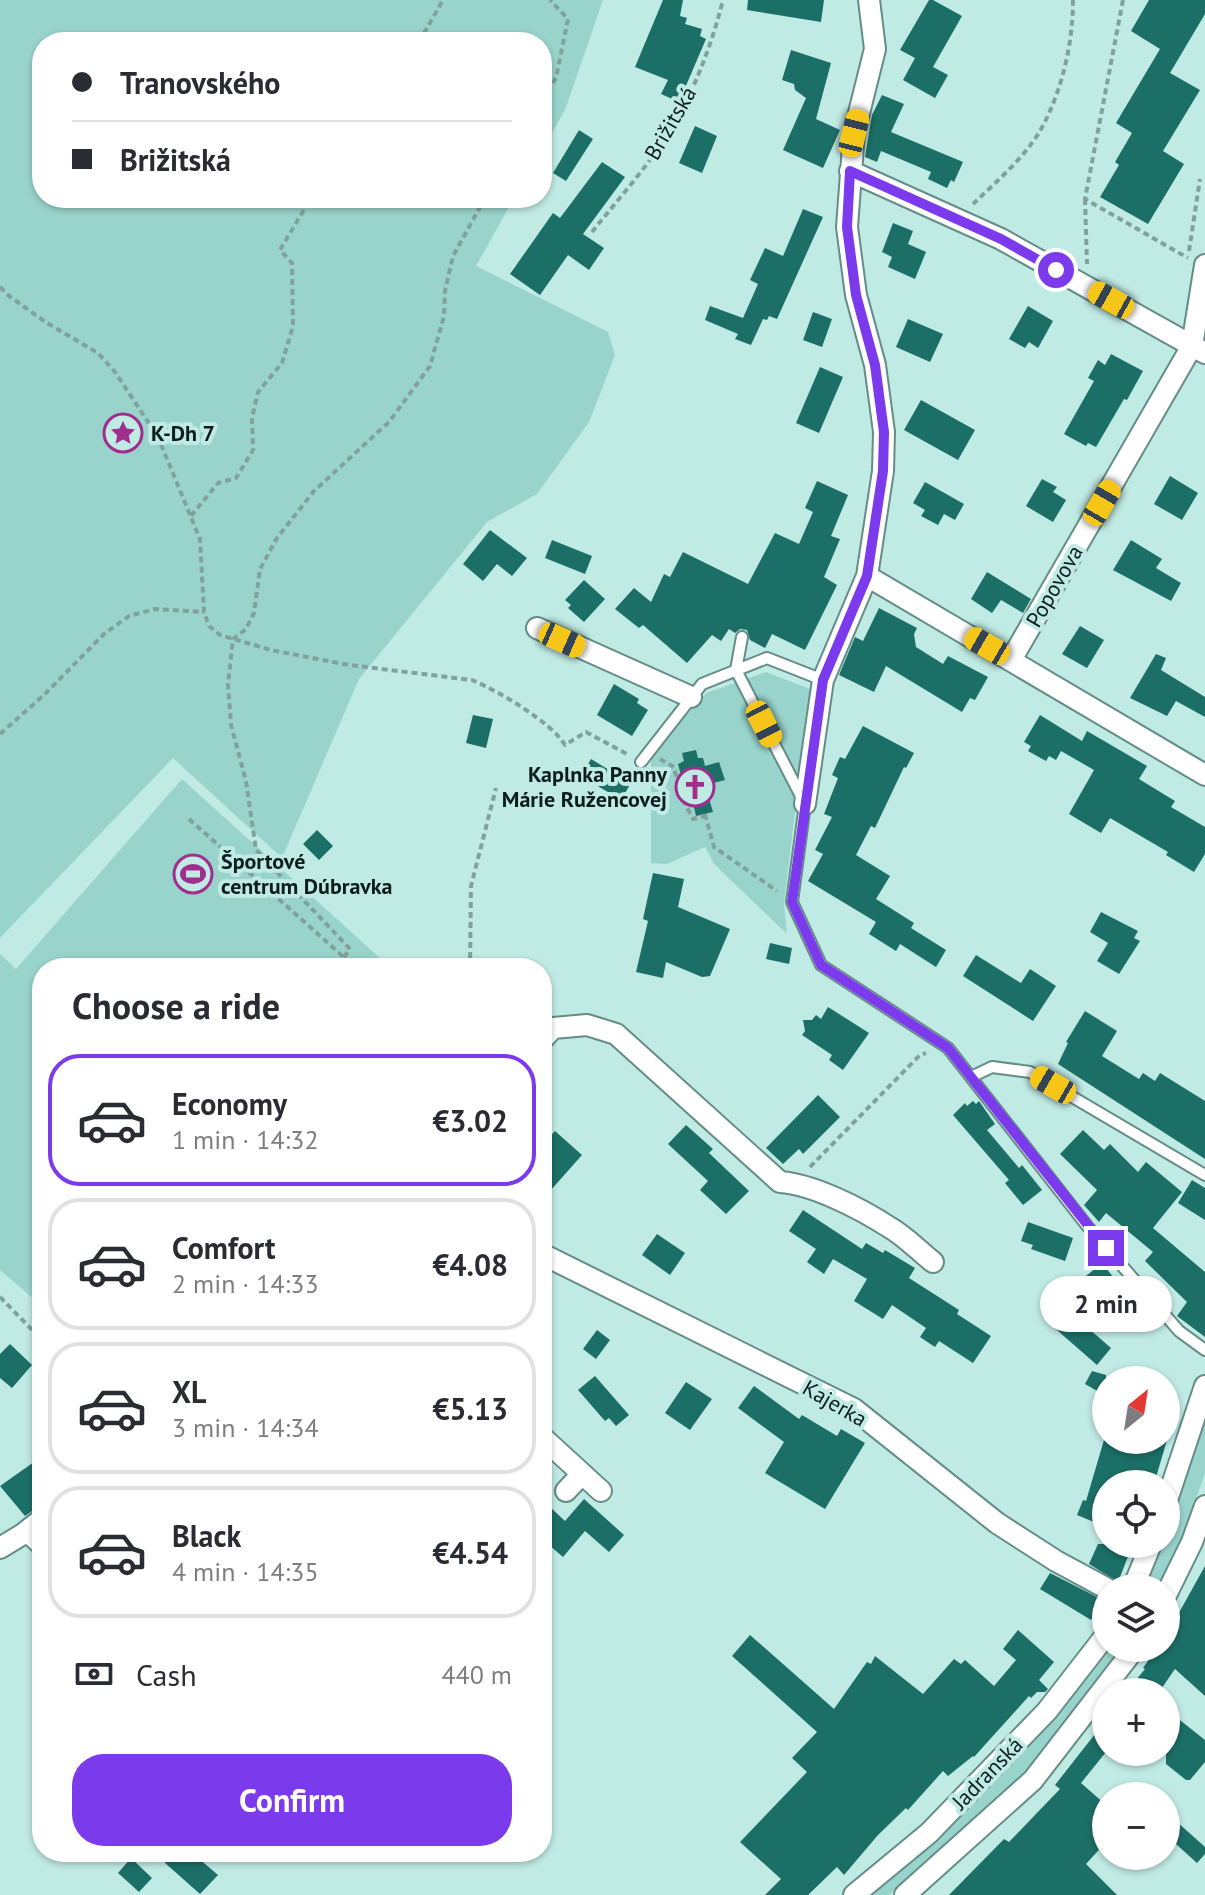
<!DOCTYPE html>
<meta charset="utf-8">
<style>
body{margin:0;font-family:"PT Sans",sans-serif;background:#f7f7f7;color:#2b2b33;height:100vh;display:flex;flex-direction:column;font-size:30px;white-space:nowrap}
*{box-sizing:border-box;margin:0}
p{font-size:26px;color:#7c7c81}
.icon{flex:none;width:44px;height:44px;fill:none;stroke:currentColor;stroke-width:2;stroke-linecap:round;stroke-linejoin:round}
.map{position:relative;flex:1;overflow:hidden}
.side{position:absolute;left:32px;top:958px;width:520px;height:904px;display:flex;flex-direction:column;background:#fff;border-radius:32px;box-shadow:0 2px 6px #0004}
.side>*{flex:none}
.top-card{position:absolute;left:32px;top:32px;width:520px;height:176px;border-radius:32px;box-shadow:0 2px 6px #0004;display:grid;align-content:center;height:176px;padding:0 40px;background:#fff}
.needle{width:52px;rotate:30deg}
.buttons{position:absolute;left:1092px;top:1366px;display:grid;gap:16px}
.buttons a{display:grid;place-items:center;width:88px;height:88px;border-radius:50%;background:#fff;box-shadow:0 2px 6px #0004;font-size:40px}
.end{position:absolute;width:36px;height:36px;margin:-18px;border:10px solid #7c3aed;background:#fff;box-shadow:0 0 0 4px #fff}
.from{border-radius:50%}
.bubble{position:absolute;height:56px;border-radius:28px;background:#fff;box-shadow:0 2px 6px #0004;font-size:26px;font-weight:600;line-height:56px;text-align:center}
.car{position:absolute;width:24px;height:48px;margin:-24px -12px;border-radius:10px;box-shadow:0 0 6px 2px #0007;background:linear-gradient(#f5c518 24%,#345 0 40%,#f5c518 0 76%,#345 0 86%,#f5c518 0)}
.top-card b{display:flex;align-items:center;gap:28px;height:76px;font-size:30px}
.top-card b+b{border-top:2px solid #e1e1e2}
.top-card i{width:20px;height:20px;background:#2b2b33}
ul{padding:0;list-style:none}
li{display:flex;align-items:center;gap:24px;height:132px;margin:0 16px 12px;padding:0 24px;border:4px solid #e1e1e2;border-radius:32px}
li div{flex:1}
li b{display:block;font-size:30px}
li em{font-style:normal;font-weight:600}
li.on{border-color:#7c3aed}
li>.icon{width:72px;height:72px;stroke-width:1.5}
h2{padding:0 40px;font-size:36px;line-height:96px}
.pay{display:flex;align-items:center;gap:20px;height:88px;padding:0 40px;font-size:30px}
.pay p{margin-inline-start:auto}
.action{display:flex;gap:16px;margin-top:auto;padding:16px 40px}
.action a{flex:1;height:92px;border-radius:32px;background:#7c3aed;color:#fff;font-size:32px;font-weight:600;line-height:92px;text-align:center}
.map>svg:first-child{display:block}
.green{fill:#99d4cc}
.building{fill:#1c6f67}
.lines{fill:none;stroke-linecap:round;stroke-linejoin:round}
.lane-casing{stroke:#658d87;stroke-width:14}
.street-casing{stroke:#658d87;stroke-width:24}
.path{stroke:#80a19c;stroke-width:4;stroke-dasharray:6 4;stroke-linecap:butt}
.lane{stroke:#fff;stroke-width:10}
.street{stroke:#fff;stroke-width:20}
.route{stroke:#7c3aed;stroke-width:10}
.labels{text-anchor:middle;stroke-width:8;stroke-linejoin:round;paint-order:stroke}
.street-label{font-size:22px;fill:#0d1d1b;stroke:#c0eae4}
.poi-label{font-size:22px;font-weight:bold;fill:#0d1d1b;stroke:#c0eae4;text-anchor:start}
</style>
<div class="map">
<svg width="1205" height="1895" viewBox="0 0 1205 1895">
<rect width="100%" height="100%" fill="#c0eae4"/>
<!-- green -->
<path class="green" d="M0 0H603L565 110 542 150V42H42V198H514L476 266 608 332 615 355 589 422 537 494 487 522 359 679 282 858 173 758 0 938Z
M766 672 810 689 784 903 787 934 714 864 705 847 667 864 651 863V755L706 693Z
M182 779 391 968H42V1306L0 1270V954L16 969Z
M1205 1422V1473L1178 1551 1160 1588H1141L1159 1544H1166V1527Z
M1106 1648H1120L1025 1773 889 1895H864Z"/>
<!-- building -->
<path class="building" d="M663 0H683L680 16 687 18 685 24 702 29 700 36 706 39 679 102 661 94 668 80 635 67Z
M748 0H824L821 22 747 10Z
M929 0H933L962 16 933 67 948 75 935 98 903 80 915 58 900 50Z
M1149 0H1205V14L1170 73 1200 90 1163 151 1184 164 1148 224 1100 197 1119 165 1115 162 1132 133 1116 123 1160 49 1131 31Z
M791 50 831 63 816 119 840 130 823 168 783 150 806 98 795 90 794 84 782 80Z
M882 95 904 104 891 132 963 162 954 182 951 180 947 188 928 179 931 172 881 151 877 162 865 157 872 115Z
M695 126 717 136 702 173 679 163Z
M579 130 593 139 566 181 553 173Z
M602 162 625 177 583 234 604 248 589 270 568 255 540 295 510 274 553 213 560 218Z
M803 209 823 217 777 319 769 316 767 320 763 319 751 345 735 339 738 334 705 320 710 306 743 318 758 284 750 280 765 248 783 256Z
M893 223 913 231 908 244 926 252 915 279 888 267 892 257 882 252Z
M1028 306 1053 321 1038 348 1029 342 1025 348 1009 339Z
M813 312 832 319 822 347 803 340Z
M908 319 943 334 930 362 896 347Z
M1111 354 1143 371 1127 400 1124 399 1096 447 1088 443 1086 446 1064 434 1094 381 1088 378 1098 360 1105 365Z
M820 367 843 377 819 433 796 423Z
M921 400 975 430 958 460 904 430Z
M1170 476 1198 493 1182 520 1154 504Z
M1042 479 1057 487 1053 492 1066 500 1053 522 1026 506Z
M817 481 848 495 831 536 840 539 824 577 837 585 805 650 772 634 765 648 750 640 747 630 740 629 735 633 729 629 721 641 712 635 687 663 643 625 639 628 615 609 634 588 651 602 664 574 670 577 683 552 748 584 775 533 799 544 813 512 805 508Z
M925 482 964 504 955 520 944 514 938 525 921 516 925 510 913 503Z
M490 530 527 558 512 576 497 564 483 581 463 564Z
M552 540 592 556 585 574 545 558Z
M1131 540 1162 559 1156 568 1181 583 1171 601 1113 570Z
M987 572 1031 599 1023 613 1001 600 992 613 971 599Z
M584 580 605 599 584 622 568 608 571 605 565 600Z
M879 608 917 628 914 634 916 647 943 664 948 656 988 677 975 700 970 698 962 712 886 666 874 692 839 675 855 637 863 641Z
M1080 626 1104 640 1087 668 1062 654Z
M1156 654 1166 658 1161 670 1205 697V717L1176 701 1167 716 1130 698Z
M614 684 639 699 637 703 648 710 632 736 597 715Z
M473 715 493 719 486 748 466 743Z
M1040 715 1082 741 1087 731 1147 766 1139 779 1175 801 1171 807 1205 827V854L1194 872 1166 855 1168 852 1110 818 1101 833 1069 814 1094 770 1061 751 1056 760 1049 756 1046 761 1028 751 1031 746 1024 742Z
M863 726 914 753 906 768 904 767 875 828 871 826 856 855 890 876 876 899 914 923 911 928 946 950 936 967 900 944 896 951 869 934 876 922 808 881 823 854 815 850 832 817 824 814 838 778 832 775 840 757 845 759Z
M696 750 698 758H703L705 766 719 762 725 780 705 785 713 812 696 816 690 790 685 791 678 764 684 761 682 753Z
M591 759 631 783 621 800 581 776Z
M317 830 333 846 319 860 303 844Z
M653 873 684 879 678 907 730 929 710 976 702 977 666 962 663 978 636 972 648 921 643 919Z
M1101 912 1138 931 1134 938 1140 941 1119 974 1097 961 1108 943 1090 932Z
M770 943 792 948 789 964 766 959Z
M976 955 1021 983 1030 969 1056 986 1033 1021 963 976Z
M828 1007 869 1033 843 1070 829 1060 832 1055 802 1035 805 1031 803 1020H812L816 1015 821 1019Z
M1085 1011 1117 1031 1102 1056 1139 1079 1143 1073 1155 1081 1160 1073 1205 1101V1159L1058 1064 1068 1043 1066 1042Z
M818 1095 840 1117 803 1154 799 1149 783 1164 766 1148Z
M973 1101 976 1104 979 1101 995 1124 987 1130 1019 1168 1022 1165 1042 1190 1023 1205 1005 1183 1009 1180 953 1115 965 1103 967 1106Z
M686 1125 713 1149 709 1153 749 1191 726 1214 700 1190 708 1181 668 1144Z
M1083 1130 1104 1150 1110 1144 1138 1172 1146 1162 1182 1192 1153 1228 1205 1272V1337L1177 1316 1187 1302 1145 1261 1153 1252 1106 1213 1099 1222 1084 1205 1097 1190 1060 1154Z
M555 1131 582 1155 542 1200V1145Z
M1192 1180 1205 1188V1220L1178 1203Z
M803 1210 862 1249 866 1243 883 1253 885 1250 915 1268 909 1278 959 1310 957 1314 991 1336 973 1363 939 1341 935 1347 920 1337 926 1328 892 1305 883 1319 854 1301 867 1279 833 1259 824 1274 807 1262 816 1249 789 1231Z
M1028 1222 1073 1238 1065 1261 1031 1249 1033 1245 1021 1241Z
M657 1234 685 1253 670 1275 642 1255Z
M1102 1263 1125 1292 1137 1315 1126 1328 1086 1276Z
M1065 1308 1111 1348 1097 1365 1050 1324Z
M597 1330 610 1340 596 1359 583 1349Z
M10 1344 32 1365 12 1388 0 1378V1354Z
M1092 1371 1106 1375V1396L1085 1384Z
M595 1376 629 1415 616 1426 609 1418 605 1421 578 1390Z
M686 1382 712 1399 690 1430 665 1413Z
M754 1386 799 1419 802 1415 837 1436 841 1429 865 1443 825 1509 765 1473 784 1442 738 1408Z
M1104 1440H1167L1154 1484H1106V1527L1077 1515 1083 1500 1086 1501Z
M34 1462 42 1470V1504L25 1516 0 1486Z
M584 1499 624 1535 609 1552 585 1531 563 1557 542 1539V1516L550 1507 565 1521Z
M1098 1544H1133L1118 1582 1089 1564Z
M1205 1566V1696L1175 1669 1159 1692H1126L1145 1669 1143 1668 1157 1648H1166V1636Z
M1050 1573 1103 1600 1091 1620 1040 1589Z
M1018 1630 1054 1662 1039 1680 1048 1689 1045 1692H1037L1031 1698 1029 1696 974 1757 973 1756 948 1776 943 1771 908 1810 906 1808 878 1835 844 1875 837 1867 808 1895H765L781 1879 740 1842 807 1772 792 1758 817 1732 732 1656 750 1635 834 1709 867 1662 871 1664 875 1656 923 1694 954 1659 961 1664 965 1660 994 1686 1016 1660 1003 1649Z
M1166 1709 1205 1740V1762L1190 1780H1186L1166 1764Z
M1106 1720V1752L1081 1783 1106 1805V1842L1086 1864 1117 1895H949L1004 1839 1009 1842 1060 1789 1055 1785Z
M1166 1812 1205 1847V1854L1197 1863 1166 1835Z
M175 1852H191L218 1875 200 1894 165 1863Z
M131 1858 152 1878 139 1892 118 1873Z"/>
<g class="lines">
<defs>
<path id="lane" d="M742 637 736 670 805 804 792 902 821 965 948 1048 1088 1227 1179 1331 1205 1350
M641 762 702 684 767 658 823 680
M971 1077 992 1067 1030 1072 1205 1175
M23 1534 42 1552"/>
<path id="street" d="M850 171 1001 239 1205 353
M867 576 1205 775
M537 628 691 697
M1011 660 1192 346 1205 265
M805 804 823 680 867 576 883 471 884 432 875 365 856 295 847 227 854 133 875 49 869 0
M542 1040 553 1028 587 1025 616 1034 780 1182C813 1184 861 1209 889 1227 905 1236 919 1251 933 1262
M542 1254 854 1409 997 1523 1056 1561 1106 1588
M542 1437 601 1491
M566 1491 582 1474
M1166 1503 1205 1386
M0 1548 23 1534 42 1519
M1133 1588 1151 1544
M1166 1595 1192 1542 1205 1506
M854 1895 929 1833 1047 1711 1106 1635
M905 1895 1033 1780 1135 1648"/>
</defs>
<!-- lane casing -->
<use href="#lane" class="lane-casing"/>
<!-- street casing -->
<use href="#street" class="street-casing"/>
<!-- path -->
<path class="path" d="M1123 0 1085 199 1188 258
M419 42 443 0
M542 100 556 78 568 19 550 0
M1085 199 1087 264
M973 204C996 182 1024 158 1040 131 1062 92 1073 43 1073 0
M592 232C624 192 661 152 684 106 701 72 714 36 723 0
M1189 251 1200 179
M0 287 9 296 47 323 98 353 115 372 158 437 200 539 204 612 209 626 220 635 271 650 349 665 472 680C498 691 550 721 565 745L586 732 627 754
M191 516 218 483 236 478 253 450 252 418 258 392 282 363 293 326 292 263 280 250 311 198
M0 734 44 695 104 634 129 616 155 609 204 612
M660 759 674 767 680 794 693 819 705 816
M705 814 714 847 777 891
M189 819 356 968
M344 957 350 949 256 850 246 781 231 725 228 684 233 639 246 629 254 613 260 569 277 538 314 491 389 422 430 366 444 316 445 291 453 256 485 198
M470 968 471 886 496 788
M810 1167 920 1055 926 1053
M0 1297 42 1340
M1166 1625 1173 1613"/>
<!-- lane -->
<use href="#lane" class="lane"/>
<!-- street -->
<use href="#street" class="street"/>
</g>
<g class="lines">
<!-- route -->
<path class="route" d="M1056 270 1001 239 850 171 847 227 856 295 875 365 884 432 883 471 867 576 823 680 792 902 821 965 948 1048 1106 1248"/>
</g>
<!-- icons -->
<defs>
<symbol id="sight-ring" viewBox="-11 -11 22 22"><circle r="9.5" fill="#c0eae4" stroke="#9f2e8c" stroke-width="1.5"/><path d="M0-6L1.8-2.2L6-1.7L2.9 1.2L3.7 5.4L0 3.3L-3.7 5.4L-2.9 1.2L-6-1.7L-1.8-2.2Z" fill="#9f2e8c"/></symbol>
<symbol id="church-ring" viewBox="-11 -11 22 22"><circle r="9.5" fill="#c0eae4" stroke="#9f2e8c" stroke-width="1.5"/><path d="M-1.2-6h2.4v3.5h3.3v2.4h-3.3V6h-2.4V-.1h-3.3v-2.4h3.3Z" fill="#9f2e8c"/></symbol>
<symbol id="stadium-ring" viewBox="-11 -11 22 22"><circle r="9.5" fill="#c0eae4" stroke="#9f2e8c" stroke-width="1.5"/><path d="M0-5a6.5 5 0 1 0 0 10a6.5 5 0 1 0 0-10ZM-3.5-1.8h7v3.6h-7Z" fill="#9f2e8c"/></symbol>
</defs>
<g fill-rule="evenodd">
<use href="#sight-ring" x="101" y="411" width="44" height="44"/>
<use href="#church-ring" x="673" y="765" width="44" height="44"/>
<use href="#stadium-ring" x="171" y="852" width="44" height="44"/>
</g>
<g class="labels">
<!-- street labels -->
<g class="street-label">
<text transform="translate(670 123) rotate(-60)" y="8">Brižitská</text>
<text transform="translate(1054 586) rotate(-60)" y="8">Popovova</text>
<text transform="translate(835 1403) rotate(30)" y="8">Kajerka</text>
<text transform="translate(987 1773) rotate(-46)" y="8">Jadranská</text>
</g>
<!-- poi labels -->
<g class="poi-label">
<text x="151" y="441">K-Dh 7</text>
<text x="667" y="782" text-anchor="end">Kaplnka Panny<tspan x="667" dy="25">Márie Ružencovej</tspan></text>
<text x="221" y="869">Športové<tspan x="221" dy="25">centrum Dúbravka</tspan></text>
</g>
</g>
</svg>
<div class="buttons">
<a><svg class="needle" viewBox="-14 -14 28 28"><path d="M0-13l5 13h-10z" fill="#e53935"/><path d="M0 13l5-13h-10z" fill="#7c7c81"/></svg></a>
<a><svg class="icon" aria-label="locate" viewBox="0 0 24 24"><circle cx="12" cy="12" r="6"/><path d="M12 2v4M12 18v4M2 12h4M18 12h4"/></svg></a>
<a><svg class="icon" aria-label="layers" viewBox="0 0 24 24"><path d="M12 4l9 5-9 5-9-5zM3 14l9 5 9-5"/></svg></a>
<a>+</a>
<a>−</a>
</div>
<i class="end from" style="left:1056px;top:270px"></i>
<i class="end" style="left:1106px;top:1248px"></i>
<div class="bubble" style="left:1040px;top:1276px;width:132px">2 min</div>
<i class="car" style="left:854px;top:133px;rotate:14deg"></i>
<i class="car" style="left:1111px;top:300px;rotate:299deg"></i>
<i class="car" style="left:1102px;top:503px;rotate:30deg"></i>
<i class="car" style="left:562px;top:640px;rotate:114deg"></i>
<i class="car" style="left:987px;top:646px;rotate:300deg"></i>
<i class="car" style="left:764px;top:724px;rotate:153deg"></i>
<i class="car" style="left:1053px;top:1085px;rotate:300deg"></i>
<div class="top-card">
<b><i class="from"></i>Tranovského</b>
<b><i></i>Brižitská</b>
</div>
<section class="side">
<h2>Choose a ride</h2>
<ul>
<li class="on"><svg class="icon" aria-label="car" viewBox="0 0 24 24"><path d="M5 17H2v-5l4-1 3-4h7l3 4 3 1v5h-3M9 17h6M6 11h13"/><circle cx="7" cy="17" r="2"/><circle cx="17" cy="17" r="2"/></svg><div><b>Economy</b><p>1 min · 14:32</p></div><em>€3.02</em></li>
<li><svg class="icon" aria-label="car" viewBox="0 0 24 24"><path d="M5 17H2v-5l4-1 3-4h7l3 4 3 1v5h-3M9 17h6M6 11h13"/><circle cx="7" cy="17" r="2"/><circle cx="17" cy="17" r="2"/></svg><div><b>Comfort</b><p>2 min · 14:33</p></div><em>€4.08</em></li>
<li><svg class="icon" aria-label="car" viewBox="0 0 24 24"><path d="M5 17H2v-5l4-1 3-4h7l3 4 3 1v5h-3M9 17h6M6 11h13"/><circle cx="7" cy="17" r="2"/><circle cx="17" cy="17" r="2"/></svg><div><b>XL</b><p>3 min · 14:34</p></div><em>€5.13</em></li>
<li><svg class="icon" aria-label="car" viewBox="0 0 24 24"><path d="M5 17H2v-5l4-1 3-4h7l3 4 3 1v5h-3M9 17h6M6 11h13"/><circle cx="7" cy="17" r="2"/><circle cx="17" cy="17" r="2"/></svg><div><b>Black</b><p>4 min · 14:35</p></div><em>€4.54</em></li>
</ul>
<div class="pay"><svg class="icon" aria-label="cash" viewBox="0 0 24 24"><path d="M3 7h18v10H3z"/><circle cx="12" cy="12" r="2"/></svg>Cash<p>440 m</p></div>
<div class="action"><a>Confirm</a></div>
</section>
</div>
